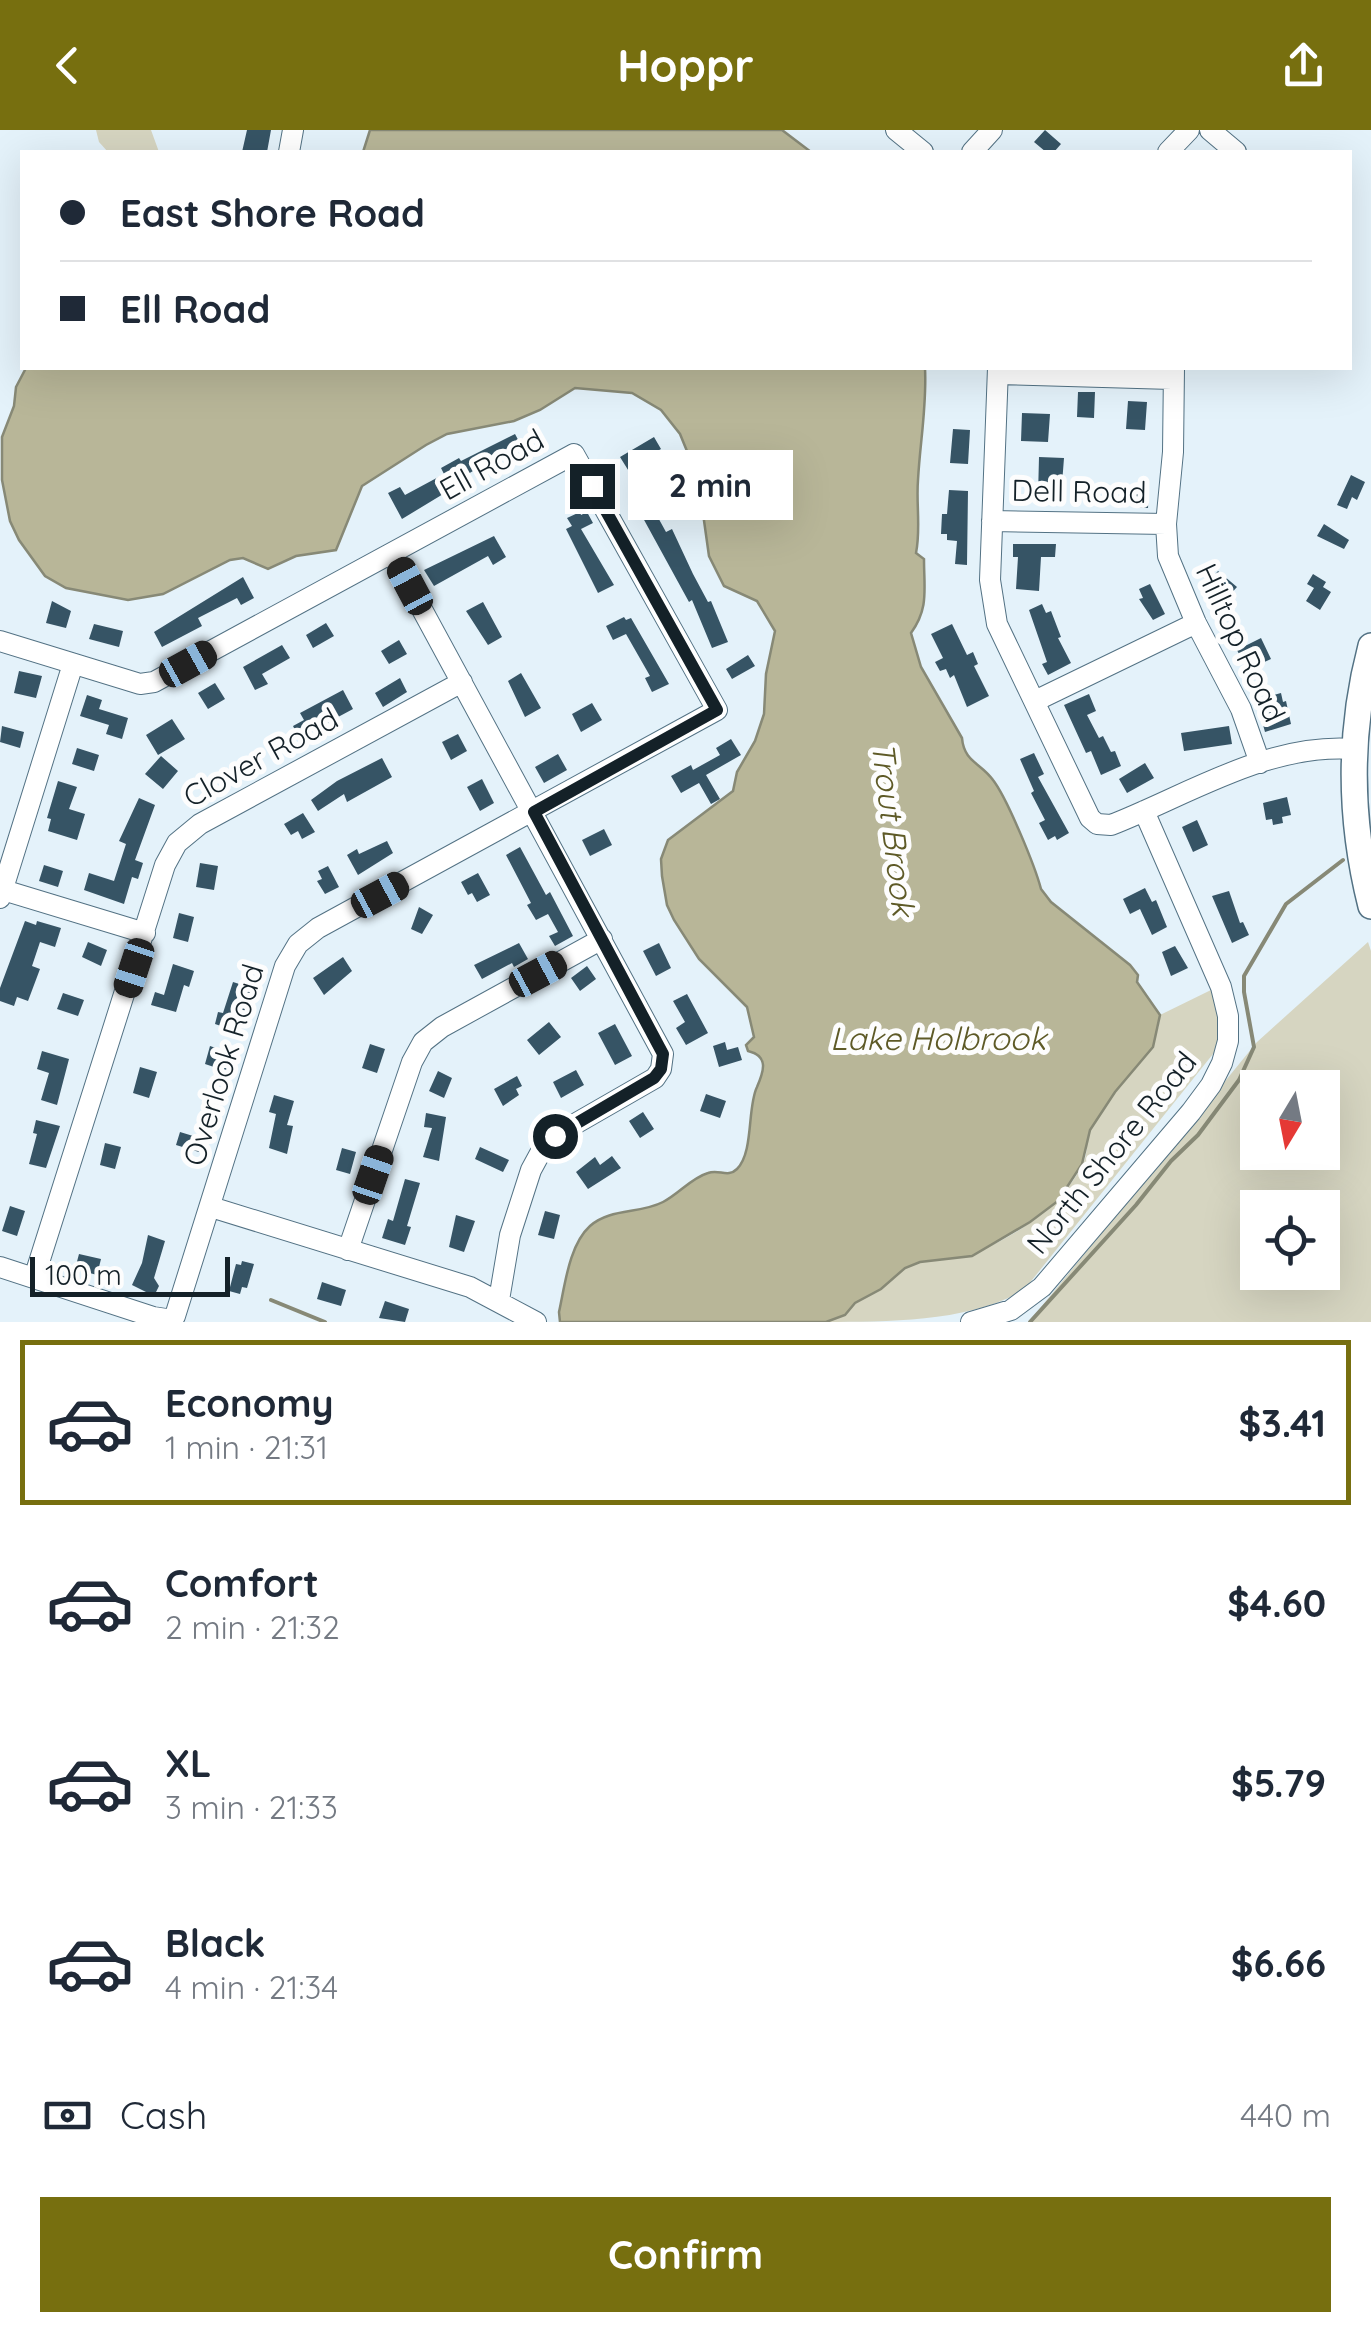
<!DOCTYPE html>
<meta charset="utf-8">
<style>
body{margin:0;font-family:Quicksand,sans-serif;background:#f6f6f7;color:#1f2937;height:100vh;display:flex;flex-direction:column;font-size:38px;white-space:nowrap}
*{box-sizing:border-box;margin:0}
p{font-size:32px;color:#747a83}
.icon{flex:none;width:55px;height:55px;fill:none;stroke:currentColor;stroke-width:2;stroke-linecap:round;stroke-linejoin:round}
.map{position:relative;height:1192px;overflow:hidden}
.sheet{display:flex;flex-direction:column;background:#fff;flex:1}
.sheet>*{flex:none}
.guide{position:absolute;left:20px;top:20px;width:1332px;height:220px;border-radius:0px;box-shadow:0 10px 40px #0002;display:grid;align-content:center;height:220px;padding:0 40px;background:#fff}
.needle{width:65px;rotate:190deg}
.controls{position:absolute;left:1240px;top:940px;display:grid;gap:20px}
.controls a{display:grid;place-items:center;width:100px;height:100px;border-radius:0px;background:#fff;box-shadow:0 10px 40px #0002;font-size:50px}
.scale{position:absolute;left:30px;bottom:25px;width:200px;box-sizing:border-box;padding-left:10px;border:5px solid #142128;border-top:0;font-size:28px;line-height:35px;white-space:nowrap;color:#142128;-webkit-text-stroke:8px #fdfdfd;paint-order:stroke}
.end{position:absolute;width:45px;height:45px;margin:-22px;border:12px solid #142128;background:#fff;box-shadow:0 0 0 5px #fff}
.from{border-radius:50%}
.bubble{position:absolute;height:70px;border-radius:0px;background:#fff;box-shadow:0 10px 40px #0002;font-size:32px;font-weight:800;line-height:70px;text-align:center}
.car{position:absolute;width:30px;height:60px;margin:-30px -15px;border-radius:12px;box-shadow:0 0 8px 2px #0007;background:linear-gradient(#222 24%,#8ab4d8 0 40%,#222 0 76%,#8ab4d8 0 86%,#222 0)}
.guide b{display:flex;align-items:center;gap:35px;height:95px;font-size:38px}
.guide b+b{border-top:2px solid #e0e1e3}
.guide i{width:25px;height:25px;background:#1f2937}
ul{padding:18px 0 0;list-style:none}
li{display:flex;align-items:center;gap:30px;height:165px;margin:0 20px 15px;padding:0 20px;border:5px solid transparent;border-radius:0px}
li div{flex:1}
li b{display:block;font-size:38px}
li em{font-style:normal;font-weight:800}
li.active{border-color:#776f0f}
li>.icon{width:90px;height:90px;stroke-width:1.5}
.pay{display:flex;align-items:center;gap:25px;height:110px;padding:0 40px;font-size:38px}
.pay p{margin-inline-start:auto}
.button{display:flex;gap:20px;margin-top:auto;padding:20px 40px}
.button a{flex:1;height:115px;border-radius:0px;background:#776f0f;color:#fff;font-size:40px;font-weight:800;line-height:115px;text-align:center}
header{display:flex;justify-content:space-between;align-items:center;height:130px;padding:0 40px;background:#776f0f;color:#fff;font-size:45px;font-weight:800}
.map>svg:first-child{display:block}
.green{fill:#d6d5c1;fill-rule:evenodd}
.water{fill:#b8b698;stroke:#878976;stroke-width:2.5}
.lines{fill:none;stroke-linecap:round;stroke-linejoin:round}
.stream{stroke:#878976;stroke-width:4}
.building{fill:#365465}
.minor-casing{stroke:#537284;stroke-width:22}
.major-casing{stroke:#537284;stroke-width:28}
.minor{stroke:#fff;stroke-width:20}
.major{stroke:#fff;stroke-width:25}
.route{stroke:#142128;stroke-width:12}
.labels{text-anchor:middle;stroke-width:10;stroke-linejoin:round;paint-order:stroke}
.street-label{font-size:30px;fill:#142128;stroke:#fdfdfd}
.water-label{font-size:32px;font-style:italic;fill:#5e5a27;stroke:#fdfdfd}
</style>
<header><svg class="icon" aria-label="back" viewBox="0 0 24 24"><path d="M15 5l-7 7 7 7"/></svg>Hoppr<svg class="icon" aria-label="share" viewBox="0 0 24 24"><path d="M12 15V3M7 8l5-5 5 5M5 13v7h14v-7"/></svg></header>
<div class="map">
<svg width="1371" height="1192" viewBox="0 0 1371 1192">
<rect width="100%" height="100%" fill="#e4f2fa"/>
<!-- green -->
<path class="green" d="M96 0H151L159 22H108L99 12Z
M1368 812 1371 821V1192H1029L1257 912ZM1258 958H1322V1022H1258ZM1258 1078H1322V1142H1258Z
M1211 860 1219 886 1217 919 1024 1160C970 1192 889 1192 826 1192 845 1185 848 1175 864 1167 871 1163 878 1162 884 1156 892 1149 897 1142 907 1137 928 1126 955 1131 981 1120 1020 1104 1067 1071 1084 1031 1088 1022 1086 1011 1089 1001 1094 988 1106 974 1114 962 1132 937 1159 919 1160 885Z"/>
<!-- water -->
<path class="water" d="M370 0H782L811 22H363Z
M26 238H925C927 276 920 312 918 350 916 375 921 398 916 423L924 429C924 460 929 478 911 503L921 537 962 608C964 632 981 633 993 650 1007 668 1035 736 1041 759L1051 772 1130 835 1138 845 1137 852 1160 885 1153 917 1115 962 1090 1000 1082 1034 1058 1071 1030 1092 972 1126 920 1132 905 1138 881 1159 855 1173 845 1185 826 1192H560L559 1182C565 1155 569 1115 590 1096 610 1078 640 1084 663 1072 679 1064 691 1048 708 1043 719 1039 728 1048 737 1039 754 1022 747 977 757 957 764 941 769 926 748 921L746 915 754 907 747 877 699 829 674 790 667 775 662 746 661 729 668 710 733 661 737 642 755 611 764 584 766 544 775 501 757 471 724 456 709 426 698 348 680 304 661 280 632 263 575 258 540 280 514 291 447 304 426 315 362 356 336 420 296 426 268 439 243 428 230 430 163 464 128 470 66 458 45 446 19 410 10 391 2 350V307L14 276 16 257Z"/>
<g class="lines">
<!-- stream -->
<path class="stream" d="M271 1170 325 1192
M1030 1192 1136 1075 1171 1031 1198 1005 1239 950 1254 917 1244 862V846L1286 774 1343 730"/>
</g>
<!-- building -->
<path class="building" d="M247 0H271L267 22H242Z
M1045 0 1061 14 1054 22H1046L1034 12Z
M1078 262H1095L1094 288 1077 287Z
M1128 271 1147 272 1145 300 1126 299Z
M1022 283 1050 284 1048 312 1021 311Z
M953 299 970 300 968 334 950 333Z
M515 304 522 317 493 334 495 338 484 344 480 337 461 348 463 352 402 389 388 363 400 357 405 365 444 344 441 338 459 328 461 331Z
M654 307 661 319 642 330 657 355 643 364 620 327Z
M1039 327 1064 328 1062 354H1055L1054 367 1038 366Z
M1351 345 1365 352 1357 370 1352 367 1347 379 1337 375Z
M1134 356 1149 357 1148 378 1134 377Z
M949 360 968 361 967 435 955 434 957 411 947 410V404H941L942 384H947Z
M580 382 581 385 587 382 593 393 581 399 614 455 598 463 566 399 572 396 567 388Z
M655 382 666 402 672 399 693 444 708 472 711 471 728 512 712 518 692 470 689 472 643 388Z
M1324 394 1349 410 1344 419 1317 406Z
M494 406 506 427 493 435 488 426 434 456 424 440Z
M1013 414H1056L1055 427H1041L1039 461 1016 459 1018 427H1013Z
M1218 441 1237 457 1225 470 1207 454Z
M1313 444 1326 452 1323 457 1331 462 1320 480 1306 471 1314 458 1307 454Z
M243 447 254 468 241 475 237 468 198 488 202 496 162 517 154 502Z
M1150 454 1165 484 1153 490 1139 469 1143 468 1139 459Z
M52 471 71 481 66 498 46 493Z
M483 472 502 507 488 515 466 481Z
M1042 474 1046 483 1051 481 1061 507 1058 508 1071 533 1048 545 1042 534 1047 532 1029 480Z
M624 487 626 490 631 488 669 554 652 562 645 548 650 546 626 504 613 510 606 496Z
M326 493 334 506 313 518 306 505Z
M94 494 123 501 119 517 89 509Z
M952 494 967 525 973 522 978 534 974 536 989 566 967 577 954 545 950 548 946 539 940 541 935 532 943 528 931 504Z
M1261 508 1271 529 1247 540 1237 520Z
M399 510 407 524 389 534 381 521Z
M282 515 290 528 262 544 268 554 255 560 243 537Z
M748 525 755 536 732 549 726 539Z
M19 541 42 546 36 568 14 563Z
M521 543 541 578 525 587 508 551Z
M400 548 407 562 383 577 375 563Z
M215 553 225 569 208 579 198 563Z
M343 560 353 579 299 608 293 596 304 590 300 583Z
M1281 563 1283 572 1286 571 1291 594 1265 602 1256 570Z
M1089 564 1096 581 1087 585 1099 608 1103 606 1111 622 1115 621 1121 636 1101 645 1091 621 1086 623 1064 575Z
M87 565 102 570 99 579 128 588 122 609 106 604 109 595 80 586Z
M592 573 602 590 581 602 572 584Z
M172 589 185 609 158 625 146 605Z
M2 596 24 602 20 618 0 612Z
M1229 596 1232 614 1184 621 1181 603Z
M458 604 467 621 451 630 442 612Z
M731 609 741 625 706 645 720 669 711 674 699 653 681 663 671 646 691 635 693 640 720 625 716 618Z
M77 618 99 625 94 641 72 634Z
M1034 623 1044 644 1038 647 1069 703 1057 710 1055 706 1048 710 1039 693 1045 690 1031 663 1034 661 1020 629Z
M558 624 567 640 544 653 535 637Z
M161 626 178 641 163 659 145 644Z
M382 628 392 647 347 672 344 664 318 681 311 670 337 651Z
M1145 633 1154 648 1127 663 1119 649Z
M482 649 494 673 480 681 467 657Z
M58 651 77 657 69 679 85 684 77 710 48 701 51 689 47 688Z
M1287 667 1291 685 1282 687 1283 693 1273 695 1272 689 1266 690 1263 673Z
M139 668 155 675 135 730 143 733 138 749 132 747 124 774 84 760 89 743 114 751 126 714 119 711Z
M303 683 315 702 302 709 298 701 291 705 284 694Z
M1197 690 1208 715 1193 722 1182 697Z
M604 699 612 715 590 726 582 710Z
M387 711 393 723 358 745 347 725 357 719 359 724Z
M520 717 546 765 550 762 573 806 555 816 549 806 558 802 548 784 536 790 527 775 531 773 506 725Z
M200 733 218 736 214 760 196 757Z
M44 735 63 741 58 757 39 751Z
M328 736 339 757 325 764 317 751 322 749 318 741Z
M478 743 490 765 477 772 472 763 468 765 461 752Z
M1145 758 1152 772 1156 770 1167 797 1152 805 1140 779 1130 784 1123 769Z
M1229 761 1240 793 1243 792 1249 805 1232 813 1212 766Z
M419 777 433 785 422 804 411 799Z
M179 783 194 787 188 812 173 808Z
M25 791 36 795 37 791 61 798 55 817 40 812 32 836 40 839 28 871 17 867 14 876 0 871V858Z
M88 812 107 820 101 836 82 827Z
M519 813 528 829 514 837 512 833 482 849 474 835Z
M659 813 671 838 656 846 643 821Z
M1175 816 1188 838 1171 846 1162 822Z
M343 827 352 841 324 865 313 848Z
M173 834 194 841 189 857 184 855 176 882 151 875 155 862 164 865Z
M587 836 596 849 580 861 571 848Z
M233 852 252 858 239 902 215 894 218 882 223 883Z
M63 863 84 870 78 886 57 879Z
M687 864 708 903 686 915 676 898 685 892 673 871Z
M549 892 561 907 539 925 527 910Z
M615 894 632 926 615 935 598 903Z
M725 912 727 920 738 917 742 930 719 937 713 916Z
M370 914 385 919 377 943 362 938Z
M210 916 231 923 226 941 205 934Z
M42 921 69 929 57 975 41 970 49 943 37 939Z
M140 937 157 942 149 968 133 963Z
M576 940 584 955 561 968 553 952Z
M438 941 452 948 444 968 429 961Z
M517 946 522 956 516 959 519 965 503 976 494 959Z
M706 964 726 971 720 988 700 981Z
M274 965 294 971 287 995 293 996 287 1024 269 1018 276 984 269 982Z
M643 982 654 999 640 1008 629 991Z
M426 983 446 987 439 1031 423 1027 432 998 424 997Z
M36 990 60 996 46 1038 29 1034 37 1004 33 1003Z
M180 1002 203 1009 199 1022 176 1015Z
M105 1013 121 1017 115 1039 100 1035Z
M480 1017 509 1030 503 1042 475 1029Z
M342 1018 356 1022 350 1044 336 1040Z
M612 1026 621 1038 588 1059 576 1042 595 1027 600 1035Z
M405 1049 420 1053 407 1096 411 1097 405 1115 382 1108 388 1089 393 1091Z
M10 1076 25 1081 17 1106 2 1101Z
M545 1081 560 1085 554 1109 538 1105Z
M456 1085 475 1091 464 1122 449 1117Z
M148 1105 165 1111 154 1148 159 1156 154 1166 132 1155 142 1133Z
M79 1124 101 1129 97 1145 75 1139Z
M242 1131 254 1134 247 1158 242 1157 240 1164 229 1161 236 1134 241 1135Z
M322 1152 346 1160 341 1176 317 1169Z
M385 1171 409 1179 405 1192 379 1188Z"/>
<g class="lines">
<defs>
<path id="minor" d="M896 0 923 22
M1210 0 1236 22
M289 22 293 0
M972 22 992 0
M1168 22 1189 0
M998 238 990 450 997 494 1090 688 1097 694 1111 695C1188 665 1267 613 1353 619
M1174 238 1173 322 1166 394 1168 426 1196 493 1241 579 1260 633
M998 244 1172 249
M992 391 1166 394
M392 424 663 924 661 939 655 948 561 1002 544 1016 531 1040 510 1105 499 1170
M0 511 140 554 154 552 574 324 717 580 318 798 298 814 285 836 175 1186 166 1189 153 1187 0 1137
M1035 571 1196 493
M0 759 145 803
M0 768 73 534
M211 1077 470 1157 536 1192
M348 1120 412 932 423 912 442 897 602 809
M34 1148 165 735 177 713 200 694 462 552
M971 1192 1011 1180 1042 1157 1191 982 1211 955 1222 933 1228 911V886L1221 857 1144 681"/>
<path id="major" d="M1371 516C1348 603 1349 689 1371 776"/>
</defs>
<!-- minor casing -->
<use href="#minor" class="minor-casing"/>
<!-- major casing -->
<use href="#major" class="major-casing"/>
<!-- minor -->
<use href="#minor" class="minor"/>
<!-- major -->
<use href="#major" class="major"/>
</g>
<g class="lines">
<!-- route -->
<path class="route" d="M555 1006 654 948 661 939 663 924 534 682 717 580 592 356"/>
</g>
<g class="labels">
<!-- street labels -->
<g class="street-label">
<text transform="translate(492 335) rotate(-29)" y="10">Ell Road</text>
<text transform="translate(1079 362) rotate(1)" y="10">Dell Road</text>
<text transform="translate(1240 513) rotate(65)" y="10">Hilltop Road</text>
<text transform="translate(261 628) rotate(-29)" y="10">Clover Road</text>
<text transform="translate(224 935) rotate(-73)" y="10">Overlook Road</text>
<text transform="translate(1112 1023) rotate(-51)" y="10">North Shore Road</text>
</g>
<!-- water labels -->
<g class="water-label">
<text transform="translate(893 699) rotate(83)" y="11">Trout Brook</text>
<text x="938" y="920">Lake Holbrook</text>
</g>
</g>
</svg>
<div class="controls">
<a><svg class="needle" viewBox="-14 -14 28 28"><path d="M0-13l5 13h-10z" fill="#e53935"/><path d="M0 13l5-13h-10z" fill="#747a83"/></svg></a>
<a><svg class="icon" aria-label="locate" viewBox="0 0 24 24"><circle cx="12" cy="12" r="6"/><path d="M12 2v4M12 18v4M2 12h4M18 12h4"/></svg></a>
</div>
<div class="scale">100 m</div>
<i class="end from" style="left:555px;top:1006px"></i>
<i class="end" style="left:592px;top:356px"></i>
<div class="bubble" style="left:628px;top:320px;width:165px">2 min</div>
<i class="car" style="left:410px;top:456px;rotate:332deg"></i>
<i class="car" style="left:188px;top:534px;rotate:61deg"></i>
<i class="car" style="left:380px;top:765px;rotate:62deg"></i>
<i class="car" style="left:134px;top:838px;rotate:198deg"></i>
<i class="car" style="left:538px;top:844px;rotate:62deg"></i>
<i class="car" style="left:373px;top:1045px;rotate:19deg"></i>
<div class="guide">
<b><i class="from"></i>East Shore Road</b>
<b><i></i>Ell Road</b>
</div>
</div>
<section class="sheet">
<ul>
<li class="active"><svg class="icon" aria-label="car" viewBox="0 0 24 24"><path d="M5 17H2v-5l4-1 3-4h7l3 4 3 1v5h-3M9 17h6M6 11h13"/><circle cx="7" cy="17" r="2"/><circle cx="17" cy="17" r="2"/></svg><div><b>Economy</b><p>1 min · 21:31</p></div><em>$3.41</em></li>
<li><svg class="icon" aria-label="car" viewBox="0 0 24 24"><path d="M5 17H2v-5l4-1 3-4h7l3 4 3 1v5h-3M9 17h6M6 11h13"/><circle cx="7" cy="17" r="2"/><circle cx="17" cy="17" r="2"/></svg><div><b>Comfort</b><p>2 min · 21:32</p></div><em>$4.60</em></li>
<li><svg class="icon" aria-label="car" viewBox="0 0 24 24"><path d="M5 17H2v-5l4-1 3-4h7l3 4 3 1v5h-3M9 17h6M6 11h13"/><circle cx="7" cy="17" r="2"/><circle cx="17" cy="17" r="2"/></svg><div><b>XL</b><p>3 min · 21:33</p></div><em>$5.79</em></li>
<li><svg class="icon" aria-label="car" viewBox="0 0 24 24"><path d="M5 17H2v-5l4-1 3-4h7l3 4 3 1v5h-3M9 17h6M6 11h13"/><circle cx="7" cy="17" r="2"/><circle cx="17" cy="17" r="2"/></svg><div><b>Black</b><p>4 min · 21:34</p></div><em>$6.66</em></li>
</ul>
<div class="pay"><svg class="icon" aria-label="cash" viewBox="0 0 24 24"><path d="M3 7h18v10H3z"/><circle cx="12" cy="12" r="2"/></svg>Cash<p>440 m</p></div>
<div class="button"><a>Confirm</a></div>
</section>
